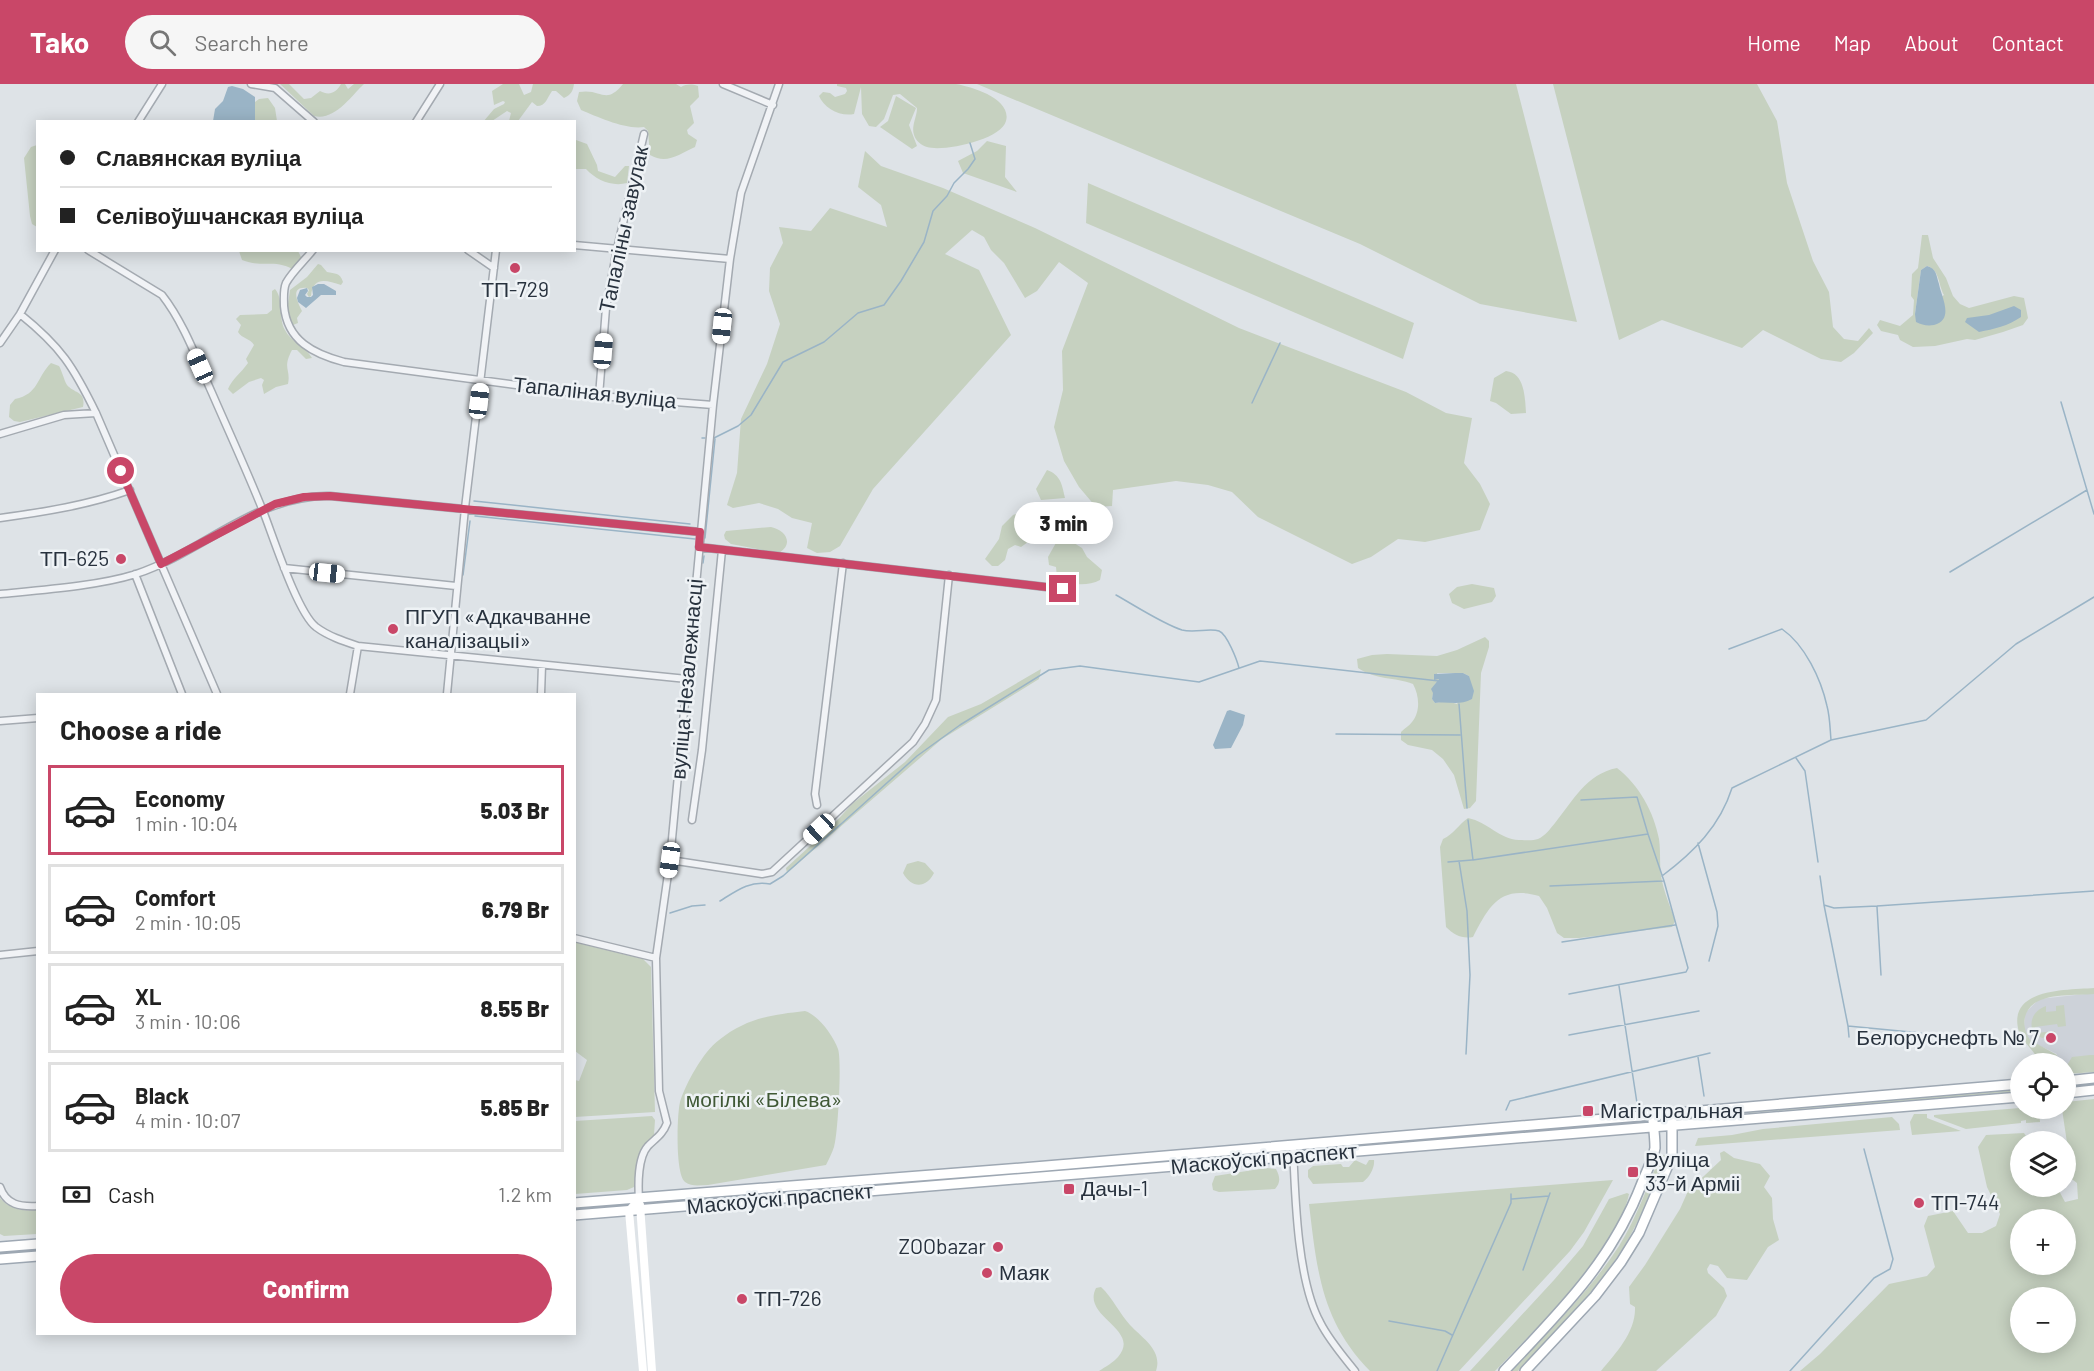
<!DOCTYPE html>
<meta charset="utf-8">
<style>
body{margin:0;font-family:Barlow,sans-serif;background:#f6f6f6;color:#222;height:100vh;display:flex;flex-direction:column;font-size:22px;white-space:nowrap}
*{box-sizing:border-box;margin:0}
p{font-size:20px;color:#767676}
.icon{flex:none;width:33px;height:33px;fill:none;stroke:currentColor;stroke-width:2;stroke-linecap:round;stroke-linejoin:round}
.map{position:relative;flex:1;overflow:hidden}
.details{position:absolute;left:36px;top:609px;width:540px;height:642px;display:flex;flex-direction:column;background:#fff;border-radius:0px;box-shadow:0 3px 15px #0003}
.details>*{flex:none}
.top-card{position:absolute;left:36px;top:36px;width:540px;height:132px;border-radius:0px;box-shadow:0 3px 15px #0003;display:grid;align-content:center;height:132px;padding:0 24px;background:#fff}
.buttons{position:absolute;left:2010px;top:969px;display:grid;gap:12px}
.buttons a{display:grid;place-items:center;width:66px;height:66px;border-radius:50%;background:#fff;box-shadow:0 3px 15px #0003;font-size:30px}
.end{position:absolute;width:27px;height:27px;margin:-14px;border:8px solid #c94768;background:#fff;box-shadow:0 0 0 3px #fff}
.from{border-radius:50%}
.bubble{position:absolute;height:42px;border-radius:21px;background:#fff;box-shadow:0 3px 15px #0003;font-size:20px;font-weight:800;line-height:42px;text-align:center}
.car{position:absolute;width:18px;height:36px;margin:-18px -9px;border-radius:8px;box-shadow:0 0 4px 2px #0007;background:linear-gradient(#fff 24%,#345 0 40%,#fff 0 76%,#345 0 86%,#fff 0)}
.top-card b{display:flex;align-items:center;gap:21px;height:57px;font-size:22px}
.top-card b+b{border-top:2px solid #e0e0e0}
.top-card i{width:15px;height:15px;background:#222}
ul{padding:0;list-style:none}
li{display:flex;align-items:center;gap:18px;height:90px;margin:0 12px 9px;padding:0 12px;border:3px solid #e0e0e0;border-radius:0px}
li div{flex:1}
li b{display:block;font-size:22px}
li em{font-style:normal;font-weight:800}
li.active{border-color:#c94768}
li>.icon{width:54px;height:54px;stroke-width:1.5}
h2{padding:0 24px;font-size:27px;line-height:72px}
.pay{display:flex;align-items:center;gap:15px;height:66px;padding:0 24px;font-size:22px}
.pay p{margin-inline-start:auto}
.action{display:flex;gap:12px;margin-top:auto;padding:12px 24px}
.action a{flex:1;height:69px;border-radius:36px;background:#c94768;color:#fff;font-size:24px;font-weight:800;line-height:69px;text-align:center}
header{display:flex;align-items:center;gap:36px;box-sizing:border-box;height:84px;padding:0 30px;background:#c94768;color:#fff}
header strong{font-size:28px}
nav{display:flex;gap:33px;margin-inline-start:auto;font-size:21px}
.search{width:420px;height:54px;background:#f6f6f6;display:flex;align-items:center;gap:15px;box-sizing:border-box;padding:0 21px;border-radius:33px;color:#767676;font-size:22px}
.map>svg:first-child{display:block}
.built{fill:#cdd2d9}
.green{fill:#c6d1c0;fill-rule:evenodd}
.water{fill:#9ab4c6}
.lines{fill:none;stroke-linecap:round;stroke-linejoin:round}
.stream{stroke:#9ab4c6;stroke-width:1.5}
.street-casing{stroke:#a4aab1;stroke-width:9}
.primary-casing{stroke:#9ea8b3;stroke-width:12}
.street{stroke:#f1f3f6;stroke-width:6}
.secondary{stroke:#fff;stroke-width:8}
.primary{stroke:#fff;stroke-width:9}
.route{stroke:#c94768;stroke-width:8}
.poi-dot{fill:#c94768;stroke:#eef2f5;stroke-width:2}
.labels{text-anchor:middle;stroke-width:5;stroke-linejoin:round;paint-order:stroke}
.street-label{font-size:21px;fill:#28323e;stroke:#eef2f5}
.poi-label{font-size:21px;fill:#28323e;stroke:#eef2f5;text-anchor:start}
.park-label{font-size:21px;fill:#405936;stroke:#eef2f5}
</style>
<header>
<strong>Tako</strong>
<div class="search"><svg class="icon" aria-label="search" viewBox="0 0 24 24"><circle cx="10" cy="10" r="6"/><path d="M15 15l6 6"/></svg>Search here</div>
<nav><a>Home</a><a>Map</a><a>About</a><a>Contact</a></nav>
</header>
<div class="map">
<svg width="2094" height="1287" viewBox="0 0 2094 1287">
<rect width="100%" height="100%" fill="#dee3e7"/>
<!-- built -->
<path class="built" d="M2094 909V987L2066 990V980L2057 979V970L2030 957 2027 953 2024 944 2025 929 2039 915Z"/>
<!-- green -->
<path class="green" d="M280 0H289L304 15 311 14 320 7C329 12 336 9 341 0H345L348 5 354 0H364C351 12 335 37 314 32Z
M503 0H519L524 11 531 8 533 0H574C573 7 571 11 564 14L556 7H552C547 14 546 22 537 22L532 18 518 37H509L511 29 507 27 492 37 483 38 494 25 504 20 505 18 503 17 494 21 492 7Z
M623 0H676L681 3C687 0 691 0 698 2L699 13 690 22 694 39 687 46 688 50 697 56 695 63C679 70 667 81 650 71L648 47 644 43C626 46 598 33 581 26L577 17 579 8C602 4 605 22 623 0Z
M837 0C864 0 892 0 919 0 931 0 945 0 956 0 973 3 1012 15 1006 37 1001 56 943 68 927 63 921 61 916 57 914 51 911 42 917 33 917 24L900 10 893 11 884 35 876 43 869 42 862 30 861 3 854 30C840 33 824 24 819 12L823 8 830 9 835 13 845 10 847 7 846 4 837 2Z
M977 0H1516L1577 238 1480 220 1360 160Z
M1553 0H1757L1777 37 1787 99 1813 177 1829 208 1833 243 1844 255 1858 257 1869 244 1873 249 1854 269 1841 278 1821 275 1763 246 1742 264 1662 236 1619 256Z
M896 12 916 24 909 41 917 62 912 65 880 43 888 37Z
M268 14 275 24 277 37H255V18L259 15Z
M576 56 587 60 597 81 598 87 615 93 625 82H629L627 99C612 103 596 96 586 85H575Z
M987 57 1006 62 1005 93 1017 108 963 89 958 77 977 67Z
M37 61H38L37 143 32 140 30 132 24 74 31 63Z
M865 67 881 82 943 104 1035 144 1239 244 1406 308 1446 329 1472 334 1464 379 1480 400 1490 420 1480 446 1425 458 1398 455 1371 473 1352 480 1258 433 1232 408 1208 401 1176 397 1113 406 1112 422 1096 423 1079 403 1064 377 1054 343 1063 306 1062 267 1088 199 1059 178 1037 207 1025 214 1004 179 991 166 984 153 972 146 945 170 979 186 1011 251 873 405 840 462 830 468 817 469 807 464 812 439 792 434 778 425 759 419 733 424 727 421 737 389 741 335 767 280 780 240 769 207 770 184 783 159 779 143 811 147 830 124 887 143 881 121 858 103Z
M1088 99 1414 239 1403 275 1086 139Z
M1922 151H1928L1933 174 1946 194 1953 212 1960 220 1969 224 2014 212 2024 214 2028 234 2023 241 2003 248 1975 256 1967 255 1935 262 1913 263 1900 256 1898 251 1881 247 1877 241 1880 236 1900 242 1913 231 1914 216 1911 212 1912 190 1918 184ZM1927 182C1940 186 1938 200 1944 211L1915 230 1921 186Z
M292 166 298 167 302 175 297 182 292 185C275 175 261 184 242 176L239 167Z
M318 180 321 181 327 188C335 190 340 188 343 198L341 201C326 196 313 192 311 212L309 213 307 210 309 206 307 204C289 202 298 219 302 227L297 234 298 239 293 241 287 227 290 206 307 193Z
M275 205C284 215 278 234 285 246 291 258 305 262 312 274L306 275 297 266H292C282 285 291 285 288 300L276 303 264 310 262 301 264 296 261 294 249 298 233 310 228 305C232 295 241 289 248 279L246 275 254 261C250 254 242 255 238 248L241 241 236 235 240 231 267 230 272 226V207Z
M51 279 59 282C62 287 64 296 67 301 75 310 86 307 83 323L20 338 14 337 9 333 10 321 15 315C39 310 36 294 51 279Z
M1506 287C1525 289 1525 314 1526 329L1511 330 1496 319 1490 317 1494 294Z
M1047 386C1061 391 1062 401 1065 414L1041 416 1036 405Z
M1022 428 1035 431 1043 438 1042 448 1021 463 1015 461 1008 465 1005 476 998 482H992L985 475 999 455 1002 442 1013 431Z
M771 443C786 446 794 460 779 469L731 460 725 455 724 451 726 447Z
M1066 454 1082 464 1087 473 1102 486 1100 496C1087 503 1069 501 1057 494L1056 483 1049 481 1048 473 1057 457Z
M1472 500 1494 504 1496 512 1492 518 1464 525 1452 519 1449 510 1457 503Z
M1485 553 1489 557V563L1481 589 1476 717 1470 724 1464 725 1454 691 1443 675 1432 666 1408 661 1401 656V648C1405 644 1409 642 1412 638 1421 627 1419 611 1413 600 1395 593 1375 596 1358 584L1357 575 1372 571 1387 570 1437 572 1457 566ZM1437 589H1463L1469 592 1457 620 1447 617 1435 619 1432 615 1435 600 1439 597Z
M1041 585 1039 595 942 655 787 789 786 784 832 742 852 720 905 678 948 633 981 620Z
M1617 684C1639 701 1654 728 1659 755 1661 769 1659 784 1662 797 1665 811 1671 824 1675 837L1672 843 1579 854H1564L1557 849 1547 824 1539 812C1500 801 1489 822 1473 853 1462 855 1454 851 1446 843L1440 763 1443 755C1454 750 1458 741 1468 734 1488 738 1499 755 1519 756 1524 756 1533 757 1538 755 1545 752 1550 745 1555 739 1573 717 1586 690 1617 684Z
M918 777 925 779 934 789C926 805 911 804 903 789L907 780Z
M574 858 643 875 651 883 655 1028 575 1033V996L579 997 587 976 575 967Z
M2094 904V910C2073 912 2031 907 2025 933 2023 941 2026 950 2030 956L2057 971 2055 979H2038C2037 967 2023 960 2019 948 2006 904 2067 906 2094 904Z
M2064 921 2066 942 2058 943 2057 940 2035 943 2036 949 2055 947 2056 951 2042 954 2034 950C2028 938 2033 927 2046 922V928L2056 927V922Z
M805 927C818 931 833 951 838 965 842 976 838 1051 834 1063 832 1069 829 1075 826 1081L708 1101C700 1101 692 1103 685 1098 675 1090 677 1030 680 1018 686 999 703 968 719 956 747 934 771 931 805 927Z
M2090 971H2094V988L2066 990V983L2072 973Z
M2020 1005V1008L1696 1033V1030Z
M2094 1015V1287H1800L1820 1270 1889 1200 1927 1192 1935 1183 1924 1142 1928 1132 1953 1127 1968 1149H1982L1996 1142 2000 1130 1987 1103 1978 1063 1986 1051 2024 1049 2029 1057 2020 1058V1102L2057 1103 2065 1118 2078 1115 2077 1099 2069 1093 2070 1079 2062 1025 2066 1024V1018ZM2020 1136H2066V1180H2020ZM2020 1214H2066V1258H2020Z
M2020 1024 2039 1025 2040 1038 2026 1039V1036L2021 1037V1039L1966 1045 1934 1033V1031Z
M1914 1030H1927V1034L1961 1047 1912 1051 1910 1038Z
M652 1032 655 1036 654 1051C632 1073 641 1076 634 1103L627 1106 575 1110V1037Z
M1892 1033 1899 1040 1900 1046 1695 1062 1698 1054 1732 1051 1763 1045Z
M1628 1037 1629 1042 1310 1068 1309 1064Z
M1724 1067 1734 1074 1760 1080 1770 1092 1764 1103 1772 1114 1773 1135 1779 1156 1768 1163 1747 1196 1727 1194 1718 1182 1710 1180 1707 1185 1708 1189 1724 1204 1727 1212 1716 1232 1656 1287H1601C1616 1269 1636 1248 1635 1223L1630 1220 1629 1203 1645 1181 1680 1125 1688 1107 1721 1076 1720 1069Z
M1661 1070 1666 1072C1653 1103 1641 1135 1623 1164 1594 1210 1555 1248 1518 1287H1511C1549 1247 1589 1208 1619 1162 1637 1133 1648 1101 1661 1070Z
M1355 1076 1366 1081 1369 1076H1374C1375 1084 1369 1094 1363 1098L1313 1100 1308 1093V1086L1313 1082 1341 1080 1343 1083H1349Z
M1266 1084 1276 1085C1280 1093 1281 1098 1275 1105L1219 1108 1213 1106 1212 1100 1215 1092Z
M1613 1096 1584 1148 1570 1167 1459 1287H1370C1321 1237 1317 1186 1309 1120Z
M1627 1109 1629 1110C1617 1169 1537 1243 1495 1287H1470L1554 1196 1583 1162 1609 1115Z
M0 1114C10 1126 23 1127 37 1126V1150L4 1152 0 1150Z
M1101 1203C1113 1214 1119 1229 1130 1241 1142 1254 1163 1266 1156 1287H1099C1105 1283 1114 1278 1118 1273 1142 1245 1081 1233 1096 1204Z"/>
<!-- water -->
<path class="water" d="M232 2 243 5 255 13V37H213L215 25 223 17 228 3Z
M1927 182C1937 185 1936 191 1939 200 1941 212 1955 236 1934 241 1927 242 1922 241 1916 238L1915 230 1921 186Z
M318 200H324L336 207V211H321L306 224 298 218 297 214 300 206 307 204 308 207 305 211 307 213H311L313 211 312 203Z
M2014 222 2021 226V233C2008 242 1994 245 1979 248L1965 238 1967 234 1989 231Z
M1455 589H1463L1469 592 1474 607 1472 615C1459 622 1449 617 1435 619L1432 615 1433 609 1431 605 1439 595 1434 596V590Z
M1230 626 1245 631 1243 641 1231 664 1215 665 1213 661 1227 627Z"/>
<g class="lines">
<!-- stream -->
<path class="stream" d="M2061 318 2094 430
M1252 319 1280 259
M702 354H705
M714 354 738 342 751 331 783 278 824 258 858 229 884 221 901 197 924 158 933 127 947 112 954 99 968 85 975 75 970 59
M474 417 690 440
M475 432 695 455
M705 454 715 355
M703 479 704 472
M1950 488 2087 406
M463 491 470 437
M1116 511C1134 521 1163 540 1182 546 1194 549 1210 544 1219 547 1227 550 1237 576 1239 584
M1729 565 1782 545C1805 561 1821 595 1827 622 1830 633 1830 645 1831 656
M1459 620 1467 724
M1336 650 1460 651
M1796 674 1805 687 1818 778
M1581 716 1637 713 1648 750
M1468 736 1473 776 1648 750 1664 797 1688 884 1686 888 1569 910
M1698 759 1717 828 1718 842 1709 877
M1459 777 1467 827 1470 891 1466 970
M1448 778 1472 776
M1662 792C1694 768 1720 742 1732 704L1831 656 1926 636 2016 560 2094 513
M1820 792 1824 821 1848 942 1921 949
M1550 802 1663 797
M720 817C736 807 750 796 770 800L783 792 917 672 960 641 1049 586 1080 582 1199 598 1260 577 1439 597
M1824 821 1834 824 1877 822 2094 807
M1877 823 1881 891
M670 829 692 822 705 821
M1562 858 1675 841
M1619 902 1637 1019
M1848 942 1849 953
M1569 951 1699 927
M1698 973 1704 1012
M1506 1026 1510 1017 1710 969
M1512 1115 1549 1112
M1523 1186 1550 1109
M1389 1237 1445 1247 1452 1251
M1437 1287 1511 1119V1110
M1790 1287 1874 1194 1890 1185 1893 1175 1864 1065"/>
<defs>
<path id="street" d="M251 0 275 4 314 38
M723 0 773 21
M138 38 162 0
M416 38 440 0
M574 161 730 175
M88 166 162 211C184 239 197 276 212 309 229 348 247 387 263 427 273 452 297 528 316 543 328 552 343 557 358 562L687 595
M313 166C305 176 292 188 286 199 283 206 284 215 284 222 287 257 314 270 344 278L599 312 713 321
M468 166 494 184
M20 230C61 263 73 282 96 329L217 610
M0 259 20 230 55 166
M599 312 606 224 617 165 644 50
M0 350 64 331 96 329
M0 434C44 428 88 421 130 406
M699 463 1063 505
M284 484 456 502
M135 490 182 610
M0 510C41 506 98 502 136 490 203 468 257 410 330 412L700 448
M350 610 358 562
M447 610 465 424 496 166
M541 610 542 581
M0 637 38 634
M817 721 815 710 843 479
M692 736 702 666 722 466
M670 776 762 790 772 788 913 658 925 640 936 616 949 491
M574 854 656 874
M0 871 38 867
M1293 1061C1295 1110 1297 1196 1320 1238 1329 1256 1343 1272 1355 1287
M0 1103C6 1121 20 1123 38 1122
M639 1115C638 1100 638 1073 648 1062 656 1054 663 1050 667 1039L659 1007 656 874 670 776 713 321 730 175 741 109 779 0"/>
<path id="primary" d="M2066 997 2094 994
M2066 1009 2094 1006
M574 1119 1034 1083 2020 1000
M574 1131 2020 1013
M0 1163 38 1160
M0 1175 38 1172
M1504 1287C1560 1228 1612 1177 1642 1099 1646 1088 1653 1076 1655 1064 1655 1056 1654 1046 1653 1037
M1525 1287 1595 1212 1621 1178 1639 1149 1672 1072V1035"/>
</defs>
<!-- street casing -->
<use href="#street" class="street-casing"/>
<!-- primary casing -->
<use href="#primary" class="primary-casing"/>
<!-- street -->
<use href="#street" class="street"/>
<!-- secondary -->
<path class="secondary" d="M639 1115 629 1127 643 1287
M640 1121 652 1287"/>
<!-- primary -->
<use href="#primary" class="primary"/>
</g>
<g class="lines">
<!-- route -->
<path class="route" d="M121 387 161 480 275 420 304 413 330 412 700 448 699 463 1063 505"/>
</g>
<!-- markers -->
<g class="poi-dot">
<circle cx="515" cy="184" r="6"/>
<circle cx="121" cy="475" r="6"/>
<circle cx="393" cy="545" r="6"/>
<circle cx="2051" cy="954" r="6"/>
<rect x="1582" y="1021" width="12" height="12" rx="3"/>
<rect x="1627" y="1082" width="12" height="12" rx="3"/>
<rect x="1063" y="1099" width="12" height="12" rx="3"/>
<circle cx="1919" cy="1119" r="6"/>
<circle cx="998" cy="1163" r="6"/>
<circle cx="987" cy="1189" r="6"/>
<circle cx="742" cy="1215" r="6"/>
</g>
<g class="labels">
<!-- street labels -->
<g class="street-label">
<text transform="translate(624 145) rotate(-78)" y="7">Тапаліны завулак</text>
<text transform="translate(595 309) rotate(6)" y="7">Тапаліная вуліца</text>
<text transform="translate(687 595) rotate(-85)" y="7">вуліца Незалежнасці</text>
<text transform="translate(1264 1075) rotate(-5)" y="7">Маскоўскі праспект</text>
<text transform="translate(780 1115) rotate(-5)" y="7">Маскоўскі праспект</text>
</g>
<!-- poi labels -->
<g class="poi-label">
<text x="515" y="213" text-anchor="middle">ТП-729</text>
<text x="109" y="482" text-anchor="end">ТП-625</text>
<text x="405" y="540">ПГУП «Адкачванне<tspan x="405" dy="24">каналізацыі»</tspan></text>
<text x="2039" y="961" text-anchor="end">Белоруснефть № 7</text>
<text x="1600" y="1034">Магістральная</text>
<text x="1645" y="1083">Вуліца<tspan x="1645" dy="24">33-й Арміі</tspan></text>
<text x="1081" y="1112">Дачы-1</text>
<text x="1931" y="1126">ТП-744</text>
<text x="986" y="1170" text-anchor="end">ZOObazar</text>
<text x="999" y="1196">Маяк</text>
<text x="754" y="1222">ТП-726</text>
</g>
<!-- park labels -->
<g class="park-label">
<text x="764" y="1023">могілкі «Білева»</text>
</g>
</g>
</svg>
<div class="buttons">
<a><svg class="icon" aria-label="locate" viewBox="0 0 24 24"><circle cx="12" cy="12" r="6"/><path d="M12 2v4M12 18v4M2 12h4M18 12h4"/></svg></a>
<a><svg class="icon" aria-label="layers" viewBox="0 0 24 24"><path d="M12 4l9 5-9 5-9-5zM3 14l9 5 9-5"/></svg></a>
<a>+</a>
<a>−</a>
</div>
<i class="end from" style="left:121px;top:387px"></i>
<i class="end" style="left:1063px;top:505px"></i>
<div class="bubble" style="left:1014px;top:418px;width:99px">3 min</div>
<i class="car" style="left:722px;top:242px;rotate:186deg"></i>
<i class="car" style="left:603px;top:267px;rotate:5deg"></i>
<i class="car" style="left:200px;top:282px;rotate:336deg"></i>
<i class="car" style="left:479px;top:317px;rotate:7deg"></i>
<i class="car" style="left:327px;top:489px;rotate:96deg"></i>
<i class="car" style="left:819px;top:745px;rotate:227deg"></i>
<i class="car" style="left:670px;top:776px;rotate:188deg"></i>
<div class="top-card">
<b><i class="from"></i>Славянская вуліца</b>
<b><i></i>Селівоўшчанская вуліца</b>
</div>
<section class="details">
<h2>Choose a ride</h2>
<ul>
<li class="active"><svg class="icon" aria-label="car" viewBox="0 0 24 24"><path d="M5 17H2v-5l4-1 3-4h7l3 4 3 1v5h-3M9 17h6M6 11h13"/><circle cx="7" cy="17" r="2"/><circle cx="17" cy="17" r="2"/></svg><div><b>Economy</b><p>1 min · 10:04</p></div><em>5.03 Br</em></li>
<li><svg class="icon" aria-label="car" viewBox="0 0 24 24"><path d="M5 17H2v-5l4-1 3-4h7l3 4 3 1v5h-3M9 17h6M6 11h13"/><circle cx="7" cy="17" r="2"/><circle cx="17" cy="17" r="2"/></svg><div><b>Comfort</b><p>2 min · 10:05</p></div><em>6.79 Br</em></li>
<li><svg class="icon" aria-label="car" viewBox="0 0 24 24"><path d="M5 17H2v-5l4-1 3-4h7l3 4 3 1v5h-3M9 17h6M6 11h13"/><circle cx="7" cy="17" r="2"/><circle cx="17" cy="17" r="2"/></svg><div><b>XL</b><p>3 min · 10:06</p></div><em>8.55 Br</em></li>
<li><svg class="icon" aria-label="car" viewBox="0 0 24 24"><path d="M5 17H2v-5l4-1 3-4h7l3 4 3 1v5h-3M9 17h6M6 11h13"/><circle cx="7" cy="17" r="2"/><circle cx="17" cy="17" r="2"/></svg><div><b>Black</b><p>4 min · 10:07</p></div><em>5.85 Br</em></li>
</ul>
<div class="pay"><svg class="icon" aria-label="cash" viewBox="0 0 24 24"><path d="M3 7h18v10H3z"/><circle cx="12" cy="12" r="2"/></svg>Cash<p>1.2 km</p></div>
<div class="action"><a>Confirm</a></div>
</section>
</div>
